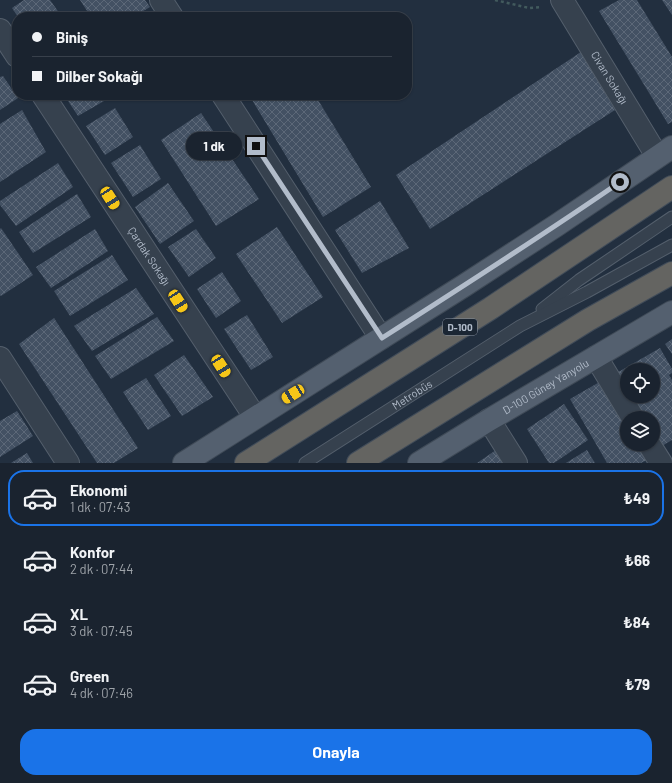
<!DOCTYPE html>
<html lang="tr">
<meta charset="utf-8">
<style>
body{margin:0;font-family:Barlow,sans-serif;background:#232b37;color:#f1f3f6;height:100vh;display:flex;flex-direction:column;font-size:15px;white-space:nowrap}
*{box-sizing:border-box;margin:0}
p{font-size:13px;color:#9fa4aa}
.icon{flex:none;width:22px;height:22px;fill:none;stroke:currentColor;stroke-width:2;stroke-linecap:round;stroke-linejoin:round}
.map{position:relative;height:463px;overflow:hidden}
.details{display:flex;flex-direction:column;background:#1a232f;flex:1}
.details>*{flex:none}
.guide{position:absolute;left:12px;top:12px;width:400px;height:88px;border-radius:16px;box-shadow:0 1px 3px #0004,0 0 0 1px #38404b;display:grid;align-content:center;height:88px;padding:0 20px;background:#1a232f}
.controls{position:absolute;left:620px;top:363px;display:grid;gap:8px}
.controls a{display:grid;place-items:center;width:40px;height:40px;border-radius:50%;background:#1a232f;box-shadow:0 1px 3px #0004,0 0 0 1px #38404b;font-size:20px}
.end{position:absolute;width:18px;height:18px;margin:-9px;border:5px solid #b2bcca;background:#111;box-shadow:0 0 0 2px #111}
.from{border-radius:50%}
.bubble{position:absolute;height:28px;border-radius:14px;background:#1a232f;box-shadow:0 1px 3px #0004,0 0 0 1px #38404b;font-size:13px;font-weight:700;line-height:28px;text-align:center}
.car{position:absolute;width:12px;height:24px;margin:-12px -6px;border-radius:5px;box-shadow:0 0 3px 1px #0007;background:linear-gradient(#f5c518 24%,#345 0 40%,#f5c518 0 76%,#345 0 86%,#f5c518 0)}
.guide b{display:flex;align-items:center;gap:14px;height:38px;font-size:15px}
.guide b+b{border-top:1px solid #38404b}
.guide i{width:10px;height:10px;background:#f1f3f6}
ul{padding:7px 0 0;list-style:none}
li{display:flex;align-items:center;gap:12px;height:56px;margin:0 8px 6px;padding:0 12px;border:2px solid transparent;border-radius:16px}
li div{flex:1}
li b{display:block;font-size:15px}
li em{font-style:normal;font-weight:700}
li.active{border-color:#1a73e8}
li>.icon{width:36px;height:36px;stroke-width:1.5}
.cta{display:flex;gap:8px;margin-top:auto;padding:8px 20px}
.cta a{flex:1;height:46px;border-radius:16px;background:#1a73e8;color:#fff;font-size:16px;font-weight:700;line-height:46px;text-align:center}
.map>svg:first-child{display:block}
.building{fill:url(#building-cross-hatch)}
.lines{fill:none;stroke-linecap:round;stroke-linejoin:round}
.service-casing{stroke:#545f6c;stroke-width:13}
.minor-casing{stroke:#545f6c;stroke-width:24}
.primary-casing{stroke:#3f4a57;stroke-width:24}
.trunk-casing{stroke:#414c59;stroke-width:24}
.path{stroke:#425a5d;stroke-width:2.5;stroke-dasharray:3 3;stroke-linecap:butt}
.service{stroke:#36414e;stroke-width:11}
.minor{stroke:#36414e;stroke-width:22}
.primary{stroke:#54606f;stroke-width:22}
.trunk{stroke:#646461;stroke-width:22}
.route{stroke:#b2bcca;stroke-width:5}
.labels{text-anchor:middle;stroke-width:3;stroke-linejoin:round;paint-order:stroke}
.shield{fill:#1b2633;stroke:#858f9d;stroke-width:1}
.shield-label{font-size:10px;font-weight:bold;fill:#b2bcca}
.street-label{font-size:11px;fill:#b2bcca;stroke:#1b2633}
</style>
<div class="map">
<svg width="672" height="463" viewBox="0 0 672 463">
<defs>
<pattern id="building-cross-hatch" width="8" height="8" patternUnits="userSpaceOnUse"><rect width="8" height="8" fill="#435163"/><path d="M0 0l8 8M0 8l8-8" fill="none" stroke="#5c6878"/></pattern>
</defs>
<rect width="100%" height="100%" fill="#222f3f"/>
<!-- building -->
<path class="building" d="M24 0H50L62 17H18L12 8Z
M80 0H145L150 7 133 17H91Z
M619 0H637L672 57V122L668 124 599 11Z
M662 0H672V15Z
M581 52 615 110 430 229 396 175Z
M3 76 18 98 0 110V77Z
M64 95H110L111 97 78 116Z
M249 95H315L371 187 323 217Z
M115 108 133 137 105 155 86 126Z
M22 110 46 152 0 182V124Z
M201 113 259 199 216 226 161 140Z
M140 145 161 179 133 197 111 163Z
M58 163 73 187 16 226 0 205V201Z
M168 183 194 221 160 244 135 207Z
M77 194 91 217 33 253 19 232Z
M380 201 409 248 362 273 335 230Z
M277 227 323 297 282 323 236 254Z
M1 228 33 275 1 296 0 295V229Z
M95 229 108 251 51 288 36 267Z
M196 229 216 258 189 277 168 247Z
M112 255 128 280 70 316 54 291Z
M222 272 241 301 216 318 197 289Z
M136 288 154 314 92 351 74 326Z
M247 315 273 357 251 370 224 329Z
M157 317 174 341 111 379 95 356Z
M54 318 138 448 114 463H97L19 344Z
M672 339V354L665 344Z
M660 348 672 369V373L669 375 672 380V440L657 449 653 442V418H640L627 396H653V370H627V396L615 374Z
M184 355 213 397 182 416 154 375Z
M146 378 171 416 148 430 123 392Z
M603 380 627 421V444H640L649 459 641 463H607L570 399Z
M564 404 588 440 554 463H549L527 429Z
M17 411 33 436 0 457V421Z
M499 448 509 463H477Z
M587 450 595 463H566Z
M27 453 33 463H11Z"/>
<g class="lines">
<defs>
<g id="service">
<path d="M542 309 579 280 672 217"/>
<path id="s1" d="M305 463 520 326 587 292 672 245"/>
</g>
<g id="minor">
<path d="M161 0 172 17"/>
<path id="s2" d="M562 0 657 156"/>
<path d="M0 30 17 56"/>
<path id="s3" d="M43 95 255 417"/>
<path d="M223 95 381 338"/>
<path d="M596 357 633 418"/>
<path d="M0 358 68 463"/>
<path d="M489 420 516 463"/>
<path d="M649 444 661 463"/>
</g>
<g id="primary">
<path d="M184 463 465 285 557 225 672 147"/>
<path id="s4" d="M419 463 489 420 672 312"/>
</g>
<path id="trunk" d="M246 463 491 308 672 187
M358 463 588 320 672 273"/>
</defs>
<!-- service casing -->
<use href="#service" class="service-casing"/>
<!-- minor casing -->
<use href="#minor" class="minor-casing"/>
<!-- primary casing -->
<use href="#primary" class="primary-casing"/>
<!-- trunk casing -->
<use href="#trunk" class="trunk-casing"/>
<!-- path -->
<path class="path" d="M495 0 529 8 542 7"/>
<!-- service -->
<use href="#service" class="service"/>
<!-- minor -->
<use href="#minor" class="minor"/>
<!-- primary -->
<use href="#primary" class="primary"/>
<!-- trunk -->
<use href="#trunk" class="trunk"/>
</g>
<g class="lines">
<!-- route -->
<path class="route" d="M256 146 382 338C462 287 542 236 620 182"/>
</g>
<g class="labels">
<!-- shield labels -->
<rect class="shield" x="443" y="319" width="34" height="16" rx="3"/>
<g class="shield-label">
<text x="460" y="331">D-100</text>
</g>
<!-- street labels -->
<g class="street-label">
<text dy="4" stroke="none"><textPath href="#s2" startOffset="91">Civan Sokağı</textPath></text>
<text dy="4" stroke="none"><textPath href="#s3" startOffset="193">Çardak Sokağı</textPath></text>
<text dy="4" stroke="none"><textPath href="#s4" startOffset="148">D-100 Güney Yanyolu</textPath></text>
<text dy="4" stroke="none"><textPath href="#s1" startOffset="127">Metrobüs</textPath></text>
</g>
</g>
</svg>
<div class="controls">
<a><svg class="icon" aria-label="locate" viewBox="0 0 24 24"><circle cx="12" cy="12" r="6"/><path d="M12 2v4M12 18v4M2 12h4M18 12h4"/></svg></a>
<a><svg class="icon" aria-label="layers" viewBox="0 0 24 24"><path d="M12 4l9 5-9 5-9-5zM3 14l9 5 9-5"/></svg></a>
</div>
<i class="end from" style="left:620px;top:182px"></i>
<i class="end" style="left:256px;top:146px"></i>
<div class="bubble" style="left:186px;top:132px;width:56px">1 dk</div>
<i class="car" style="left:110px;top:198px;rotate:147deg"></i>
<i class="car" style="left:178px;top:301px;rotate:147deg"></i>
<i class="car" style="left:221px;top:366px;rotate:147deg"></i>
<i class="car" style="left:293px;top:394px;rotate:238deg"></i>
<div class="guide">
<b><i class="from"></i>Biniş</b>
<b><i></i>Dilber Sokağı</b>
</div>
</div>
<section class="details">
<ul>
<li class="active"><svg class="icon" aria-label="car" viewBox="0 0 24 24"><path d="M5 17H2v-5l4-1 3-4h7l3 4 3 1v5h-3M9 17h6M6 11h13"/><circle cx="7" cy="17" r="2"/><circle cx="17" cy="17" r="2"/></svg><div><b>Ekonomi</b><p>1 dk · 07:43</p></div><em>₺49</em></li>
<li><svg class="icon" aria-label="car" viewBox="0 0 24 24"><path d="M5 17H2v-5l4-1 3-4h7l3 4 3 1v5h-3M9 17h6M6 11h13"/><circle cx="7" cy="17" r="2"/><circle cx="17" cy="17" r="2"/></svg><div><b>Konfor</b><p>2 dk · 07:44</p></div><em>₺66</em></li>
<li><svg class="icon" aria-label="car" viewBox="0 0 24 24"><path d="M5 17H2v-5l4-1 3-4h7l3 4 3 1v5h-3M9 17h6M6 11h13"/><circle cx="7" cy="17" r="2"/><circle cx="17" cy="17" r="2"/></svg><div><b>XL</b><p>3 dk · 07:45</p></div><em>₺84</em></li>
<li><svg class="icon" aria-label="car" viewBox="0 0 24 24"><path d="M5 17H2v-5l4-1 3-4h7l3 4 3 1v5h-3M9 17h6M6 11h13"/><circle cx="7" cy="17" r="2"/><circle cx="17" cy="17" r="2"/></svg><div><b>Green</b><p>4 dk · 07:46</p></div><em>₺79</em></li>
</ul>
<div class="cta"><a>Onayla</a></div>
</section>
